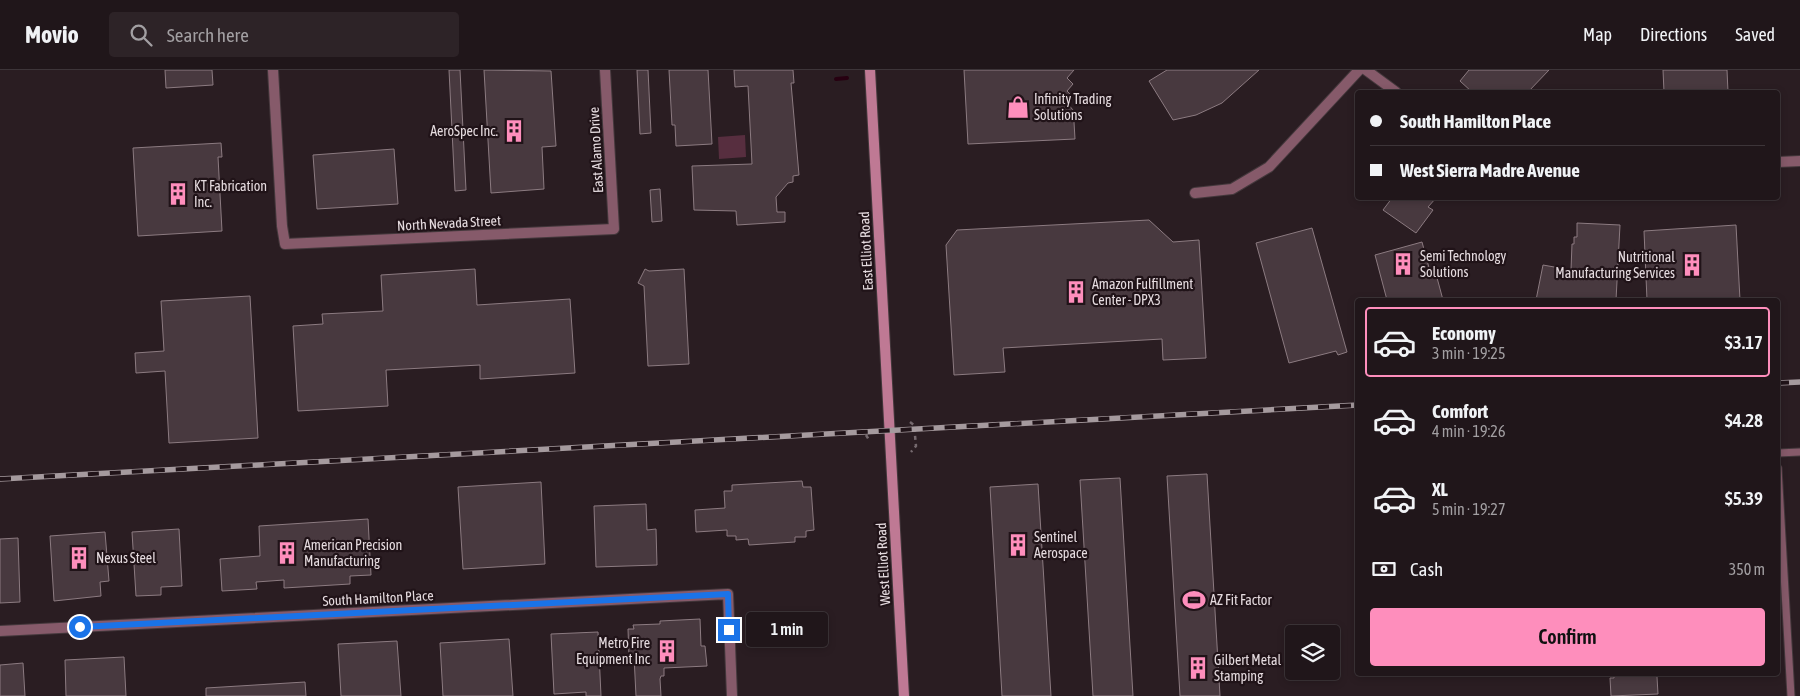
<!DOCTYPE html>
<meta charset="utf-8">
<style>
body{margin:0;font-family:"Asap Condensed",sans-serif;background:#2d2327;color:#f1f3f6;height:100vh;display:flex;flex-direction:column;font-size:19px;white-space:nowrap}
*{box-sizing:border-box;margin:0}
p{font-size:16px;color:#a29fa2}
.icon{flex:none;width:28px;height:28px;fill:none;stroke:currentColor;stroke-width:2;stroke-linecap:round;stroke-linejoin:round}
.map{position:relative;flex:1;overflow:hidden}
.side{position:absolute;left:1355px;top:228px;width:425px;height:378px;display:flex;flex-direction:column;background:#20161a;border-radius:5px;box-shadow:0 2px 8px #0003,0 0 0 1px #3d3539}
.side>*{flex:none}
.hud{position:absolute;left:1355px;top:20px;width:425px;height:110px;border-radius:5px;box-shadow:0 2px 8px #0003,0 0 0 1px #3d3539;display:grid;align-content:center;height:110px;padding:0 15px;background:#20161a}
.buttons{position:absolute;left:1285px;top:555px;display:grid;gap:10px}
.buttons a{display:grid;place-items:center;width:55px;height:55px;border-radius:5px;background:#20161a;box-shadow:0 2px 8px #0003,0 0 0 1px #3d3539;font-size:25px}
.end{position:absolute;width:22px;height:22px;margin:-11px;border:6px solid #1a73e8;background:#fff;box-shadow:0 0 0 2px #fff}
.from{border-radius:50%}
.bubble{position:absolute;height:35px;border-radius:5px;background:#20161a;box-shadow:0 2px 8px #0003,0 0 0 1px #3d3539;font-size:16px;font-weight:600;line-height:35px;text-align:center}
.hud b{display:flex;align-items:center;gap:18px;height:48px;font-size:19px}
.hud b+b{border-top:1px solid #3d3539}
.hud i{width:12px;height:12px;background:#f1f3f6}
ul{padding:9px 0 0;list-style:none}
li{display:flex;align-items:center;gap:15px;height:70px;margin:0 10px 8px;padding:0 5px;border:2px solid transparent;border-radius:5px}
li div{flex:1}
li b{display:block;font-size:19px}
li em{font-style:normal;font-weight:600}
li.current{border-color:#fe8ebc}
li>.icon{width:45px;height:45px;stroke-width:1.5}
.pay{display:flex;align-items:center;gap:12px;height:55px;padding:0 15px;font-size:19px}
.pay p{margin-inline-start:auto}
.primary-button{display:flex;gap:10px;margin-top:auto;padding:10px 15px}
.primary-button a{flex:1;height:58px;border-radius:5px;background:#fe8ebc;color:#111;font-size:20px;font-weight:600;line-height:58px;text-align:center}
header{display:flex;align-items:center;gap:30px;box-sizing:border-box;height:70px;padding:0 25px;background:#20161a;border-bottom:1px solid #3d3539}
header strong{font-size:24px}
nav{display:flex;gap:28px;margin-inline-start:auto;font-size:18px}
.search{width:350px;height:45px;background:#2d2327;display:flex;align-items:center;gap:12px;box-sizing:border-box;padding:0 18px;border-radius:5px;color:#a29fa2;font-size:19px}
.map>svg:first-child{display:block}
.green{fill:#572e3f}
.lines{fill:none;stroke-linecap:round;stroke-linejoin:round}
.stream{stroke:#270011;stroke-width:4}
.building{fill:#48393f;stroke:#8c7b81}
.service-casing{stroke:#44383c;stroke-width:9}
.minor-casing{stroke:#44383c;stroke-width:12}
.secondary-casing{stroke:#44383c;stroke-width:12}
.path{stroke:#75696e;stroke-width:2.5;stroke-dasharray:4 4;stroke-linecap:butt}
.service{stroke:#865a6a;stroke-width:7}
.minor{stroke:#865a6a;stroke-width:10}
.secondary{stroke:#bf7994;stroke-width:10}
.rail-casing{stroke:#a59a9e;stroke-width:5.5}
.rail{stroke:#201318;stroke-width:4;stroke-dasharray:11;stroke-linecap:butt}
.route{stroke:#1a73e8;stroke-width:6}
.labels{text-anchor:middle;stroke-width:4.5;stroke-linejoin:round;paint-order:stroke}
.poi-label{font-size:14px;fill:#e5dbdf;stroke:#201318;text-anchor:start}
.street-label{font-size:14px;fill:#e5dbdf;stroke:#201318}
</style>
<header>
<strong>Movio</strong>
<div class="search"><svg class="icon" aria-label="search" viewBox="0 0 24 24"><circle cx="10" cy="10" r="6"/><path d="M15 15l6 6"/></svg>Search here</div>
<nav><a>Map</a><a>Directions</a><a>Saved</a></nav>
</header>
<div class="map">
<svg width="1800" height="626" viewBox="0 0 1800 626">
<rect width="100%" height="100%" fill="#2a1d22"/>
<!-- green -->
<path class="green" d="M745 65 746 87 719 89 718 67Z"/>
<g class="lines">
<!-- stream -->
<path class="stream" d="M836 9 847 8"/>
</g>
<!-- building -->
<path class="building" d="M165 0H212L213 15 166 18Z
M449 0H460L466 120 455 121Z
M484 0 551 1 556 76 542 77 544 119 491 123Z
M637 0H648L651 63 640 64Z
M669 0H708L712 74 676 76 675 55H672Z
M734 0H793L794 13H791L799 105 793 106V112L788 113 776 127 777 142H785V152L737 155 736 141 694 140 692 96 752 94 748 16 735 17Z
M964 0H1074L1067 8 1073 14 1067 21 1073 27 1067 33 1073 40 1068 46 1074 52 1075 69 968 74Z
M1167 0H1259L1222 33 1196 45 1173 50 1149 11Z
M1469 0H1549L1528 22H1472L1460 11Z
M1663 0H1727L1728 22H1664Z
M221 73 222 87H218L222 161 138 166 133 78Z
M394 79 398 134 317 139 313 85Z
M660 119 662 151 652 152 650 120Z
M1392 128H1436L1428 137 1433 140 1416 163 1383 140Z
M1149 150 1173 172 1199 170 1206 288 1163 290 1162 269 1003 278 1005 302 954 305 946 175 957 160Z
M1577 153 1620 155 1616 230H1536L1543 195 1571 200 1572 174H1574V167H1577Z
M1736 155 1740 230H1647L1644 161Z
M1312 158 1347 282 1338 285 1336 281 1289 293 1256 173Z
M1422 172 1431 205 1436 204 1443 230H1387L1375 185Z
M475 199 477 235 570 229 575 303 480 309V295L386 300 388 336 298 341 293 256 323 254 322 244 383 241 381 205Z
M645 199 649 201 684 199 689 294 648 296 644 216 638 213Z
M250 226 258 368 169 373 165 301 136 303 135 283 164 281 161 231Z
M1207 404 1220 626H1180L1167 406Z
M1120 408 1133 626H1093L1080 410Z
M802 411 803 417H811L814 460 806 461V467H795V472L749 475 748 469 736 470V466H727V460L696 462 695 440 725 438 724 421H732V415Z
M541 412 545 494 463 499 458 417Z
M1038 414 1051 626H1002L990 417Z
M646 434 647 460 656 459 657 495 596 497 594 436Z
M368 449 371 505 350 506V514L284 518V510L256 512 257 519 222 521 220 489 260 486 259 456Z
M179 459 182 516 161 517V525L136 526 132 462Z
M105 462 109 511 100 512 101 526 54 531 50 466Z
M18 468 20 532 0 533V469Z
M700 549 701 576H705L707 596 664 598V606H661L660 609 661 626H636L634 586 629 587 628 559H634L633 555 660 554V551Z
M598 562 601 626H586V622L554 624 551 564Z
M509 569 513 626H443L440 573Z
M397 571 401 626H341L338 574Z
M124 587 126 626H66L65 590Z
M23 593 25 626H0V595Z
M1614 602H1653L1657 607 1658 624 1611 626 1610 608H1614Z
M305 612 306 626H206V618Z"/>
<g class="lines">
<defs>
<path id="service" d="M1778 383 1800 382
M1778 398 1791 626"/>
<path id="minor" d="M273 0 282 156 285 174 614 159 605 0
M1366 0 1396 22
M1778 92 1800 91
M1195 123 1232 119 1269 97 1359 0
M0 561 728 524 732 626"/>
<path id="secondary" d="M870 0 904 626"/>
</defs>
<!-- service casing -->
<use href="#service" class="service-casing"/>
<!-- minor casing -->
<use href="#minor" class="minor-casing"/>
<!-- secondary casing -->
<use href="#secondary" class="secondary-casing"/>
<!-- path -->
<path class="path" d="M910 352 914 355 916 376 911 382
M866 365 869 370"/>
<!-- service -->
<use href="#service" class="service"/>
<!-- minor -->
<use href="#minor" class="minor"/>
<!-- secondary -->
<use href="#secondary" class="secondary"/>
<defs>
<path id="rail" d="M1778 313 1800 312
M0 409 1358 335"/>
</defs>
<!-- rail casing -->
<use href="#rail" class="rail-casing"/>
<!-- rail -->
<use href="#rail" class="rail"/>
</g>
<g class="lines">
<!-- route -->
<path class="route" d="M80 557 728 524 729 560"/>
</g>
<!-- icons -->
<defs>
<symbol id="shop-bare" viewBox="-9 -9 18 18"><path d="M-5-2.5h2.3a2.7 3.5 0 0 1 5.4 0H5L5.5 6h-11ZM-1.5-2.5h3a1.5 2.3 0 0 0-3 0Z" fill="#fe8ebc" stroke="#201318" stroke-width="2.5" paint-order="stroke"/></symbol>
<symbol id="building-bare" viewBox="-9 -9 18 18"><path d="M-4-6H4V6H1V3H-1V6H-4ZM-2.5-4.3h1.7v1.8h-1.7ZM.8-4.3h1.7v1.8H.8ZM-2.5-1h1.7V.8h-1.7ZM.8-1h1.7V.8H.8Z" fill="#fe8ebc" stroke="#201318" stroke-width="2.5" paint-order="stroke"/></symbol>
<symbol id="stadium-bare" viewBox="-9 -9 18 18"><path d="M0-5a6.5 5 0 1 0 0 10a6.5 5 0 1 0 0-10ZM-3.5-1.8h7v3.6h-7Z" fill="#fe8ebc" stroke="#201318" stroke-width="2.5" paint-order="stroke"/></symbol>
</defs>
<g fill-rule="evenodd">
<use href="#shop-bare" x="1002" y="21" width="32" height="32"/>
<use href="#building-bare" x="498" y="45" width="32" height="32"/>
<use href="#building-bare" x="162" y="108" width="32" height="32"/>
<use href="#building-bare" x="1387" y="178" width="32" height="32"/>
<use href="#building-bare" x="1676" y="179" width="32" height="32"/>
<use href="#building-bare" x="1060" y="206" width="32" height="32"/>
<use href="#building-bare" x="1002" y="459" width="32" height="32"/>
<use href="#building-bare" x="271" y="467" width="32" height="32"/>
<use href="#building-bare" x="63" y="472" width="32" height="32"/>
<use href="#stadium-bare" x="1178" y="514" width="32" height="32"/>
<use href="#building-bare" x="651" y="565" width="32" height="32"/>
<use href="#building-bare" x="1182" y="582" width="32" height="32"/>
</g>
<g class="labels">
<!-- poi labels -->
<g class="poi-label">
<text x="1034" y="34">Infinity Trading<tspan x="1034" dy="16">Solutions</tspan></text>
<text x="498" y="66" text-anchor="end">AeroSpec Inc.</text>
<text x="194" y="121">KT Fabrication<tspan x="194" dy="16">Inc.</tspan></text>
<text x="1420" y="191">Semi Technology<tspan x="1420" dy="16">Solutions</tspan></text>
<text x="1675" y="192" text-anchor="end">Nutritional<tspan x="1675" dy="16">Manufacturing Services</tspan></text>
<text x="1092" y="219">Amazon Fulfillment<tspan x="1092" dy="16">Center - DPX3</tspan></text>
<text x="1034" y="472">Sentinel<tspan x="1034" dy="16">Aerospace</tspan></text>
<text x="304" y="480">American Precision<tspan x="304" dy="16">Manufacturing</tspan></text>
<text x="96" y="493">Nexus Steel</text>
<text x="1210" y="535">AZ Fit Factor</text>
<text x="650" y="578" text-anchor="end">Metro Fire<tspan x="650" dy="16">Equipment Inc</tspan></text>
<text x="1214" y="595">Gilbert Metal<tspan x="1214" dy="16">Stamping</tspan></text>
</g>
<!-- street labels -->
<g class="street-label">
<text transform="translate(596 80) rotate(-93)" y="5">East Alamo Drive</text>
<text transform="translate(449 153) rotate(-3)" y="5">North Nevada Street</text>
<text transform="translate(866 181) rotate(-93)" y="5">East Elliot Road</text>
<text transform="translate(883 494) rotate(-93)" y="5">West Elliot Road</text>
<text transform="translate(378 528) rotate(-3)" y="5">South Hamilton Place</text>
</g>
</g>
</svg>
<div class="buttons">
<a><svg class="icon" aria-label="layers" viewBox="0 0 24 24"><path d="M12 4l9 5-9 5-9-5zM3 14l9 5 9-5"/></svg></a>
</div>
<i class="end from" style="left:80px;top:557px"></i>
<i class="end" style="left:729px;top:560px"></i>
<div class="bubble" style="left:746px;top:542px;width:82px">1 min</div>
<div class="hud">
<b><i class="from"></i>South Hamilton Place</b>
<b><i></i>West Sierra Madre Avenue</b>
</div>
<section class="side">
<ul>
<li class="current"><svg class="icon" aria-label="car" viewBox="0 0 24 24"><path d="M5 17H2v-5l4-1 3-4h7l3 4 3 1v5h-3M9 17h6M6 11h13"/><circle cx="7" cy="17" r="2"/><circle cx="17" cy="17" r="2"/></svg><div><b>Economy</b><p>3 min · 19:25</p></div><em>$3.17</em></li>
<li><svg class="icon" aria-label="car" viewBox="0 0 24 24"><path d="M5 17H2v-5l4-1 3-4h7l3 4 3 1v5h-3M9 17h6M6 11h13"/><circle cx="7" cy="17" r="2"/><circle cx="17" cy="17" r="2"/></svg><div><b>Comfort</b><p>4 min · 19:26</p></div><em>$4.28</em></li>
<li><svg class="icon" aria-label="car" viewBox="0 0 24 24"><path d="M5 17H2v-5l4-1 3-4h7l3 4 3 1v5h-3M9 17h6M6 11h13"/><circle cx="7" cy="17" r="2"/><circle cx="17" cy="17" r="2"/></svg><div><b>XL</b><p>5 min · 19:27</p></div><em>$5.39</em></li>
</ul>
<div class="pay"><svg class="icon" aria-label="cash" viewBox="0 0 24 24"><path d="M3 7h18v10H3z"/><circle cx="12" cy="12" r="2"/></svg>Cash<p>350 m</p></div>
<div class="primary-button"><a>Confirm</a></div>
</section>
</div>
